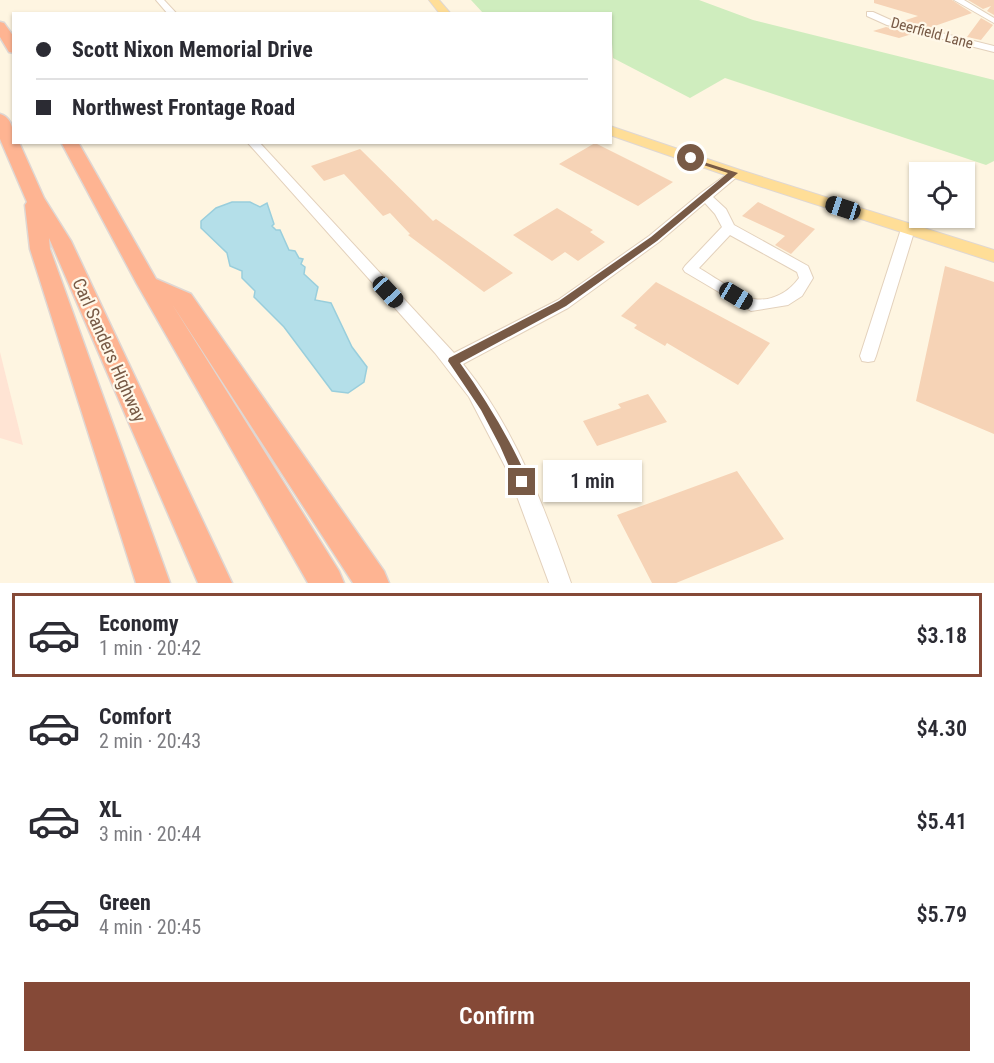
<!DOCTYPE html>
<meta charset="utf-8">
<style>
body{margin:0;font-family:"Roboto Condensed",sans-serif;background:#f7f7f7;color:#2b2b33;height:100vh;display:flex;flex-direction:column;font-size:22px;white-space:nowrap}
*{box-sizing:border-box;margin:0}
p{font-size:20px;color:#7c7c81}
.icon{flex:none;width:33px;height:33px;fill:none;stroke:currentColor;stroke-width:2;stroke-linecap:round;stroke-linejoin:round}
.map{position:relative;height:583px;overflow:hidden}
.side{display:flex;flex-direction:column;background:#fff;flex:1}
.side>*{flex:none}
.hud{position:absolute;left:12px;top:12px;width:600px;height:132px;border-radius:0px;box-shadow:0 2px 4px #0004;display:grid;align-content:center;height:132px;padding:0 24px;background:#fff}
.fabs{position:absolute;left:909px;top:162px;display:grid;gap:12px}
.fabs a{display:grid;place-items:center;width:66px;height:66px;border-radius:0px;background:#fff;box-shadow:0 2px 4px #0004;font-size:30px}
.end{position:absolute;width:27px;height:27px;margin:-14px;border:8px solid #785a46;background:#fff;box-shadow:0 0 0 3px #fff}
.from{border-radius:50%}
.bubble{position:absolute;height:42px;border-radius:0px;background:#fff;box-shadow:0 2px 4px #0004;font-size:20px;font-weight:600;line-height:42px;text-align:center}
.car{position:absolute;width:18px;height:36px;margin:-18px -9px;border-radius:8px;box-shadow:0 0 4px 2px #0007;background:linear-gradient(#222 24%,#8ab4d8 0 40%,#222 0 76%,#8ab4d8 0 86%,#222 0)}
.hud b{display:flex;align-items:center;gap:21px;height:57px;font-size:22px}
.hud b+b{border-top:2px solid #e1e1e2}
.hud i{width:15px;height:15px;background:#2b2b33}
ul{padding:10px 0 0;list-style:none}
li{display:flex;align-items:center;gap:18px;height:84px;margin:0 12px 9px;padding:0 12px;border:3px solid transparent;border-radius:0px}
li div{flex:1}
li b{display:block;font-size:22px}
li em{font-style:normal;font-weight:600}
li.current{border-color:#854937}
li>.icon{width:54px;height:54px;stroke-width:1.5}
.action{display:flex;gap:12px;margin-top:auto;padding:12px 24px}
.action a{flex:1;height:69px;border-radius:0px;background:#854937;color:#fff;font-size:24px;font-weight:600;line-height:69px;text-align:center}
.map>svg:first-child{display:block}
.commercial{fill:#ffe4d4}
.green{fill:#cfedbe}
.water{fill:#b4dfe9;stroke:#99cedc;stroke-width:1.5}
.building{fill:#f6d3b6}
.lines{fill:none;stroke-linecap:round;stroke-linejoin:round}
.minor-casing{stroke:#e3d1bc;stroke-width:2}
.major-casing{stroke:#dfd7d3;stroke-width:2}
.highway-casing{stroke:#dfd7d3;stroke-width:3}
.minor{fill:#fff;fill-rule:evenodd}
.major{fill:#ffde97;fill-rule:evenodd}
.highway{fill:#feb492;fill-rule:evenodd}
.route{fill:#785a46}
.labels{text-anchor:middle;stroke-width:4.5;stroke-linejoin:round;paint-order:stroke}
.far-street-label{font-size:15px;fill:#785a46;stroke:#fff8e9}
.street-label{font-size:18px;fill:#785a46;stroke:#fff8e9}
</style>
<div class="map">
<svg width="994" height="583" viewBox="0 0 994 583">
<rect width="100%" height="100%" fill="#fef5e1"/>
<!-- commercial -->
<path class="commercial" d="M0 352 23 445 0 438Z"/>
<!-- green -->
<path class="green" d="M471 0H699L753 20 994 80V161L986 165 725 78 690 98 613 58 610 14 483 13Z"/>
<!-- water -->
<path class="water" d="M232 202H250L260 207 267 203 274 224 272 226 276 230H280L289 250 295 251 299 258 303 259 301 264 305 267 304 274 318 287 315 300 331 303 352 347 367 367 364 382 348 393 332 391 284 327 254 297 255 291 242 278V271L230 266 227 253 201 228V221L216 208Z"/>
<!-- building -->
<path class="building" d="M874 0H952L972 13 929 28 903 21 918 16 874 3Z
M968 0H994V15L987 11 991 6 983 9Z
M981 18 993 25 981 40 967 37Z
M886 27 912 34 899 38 873 31Z
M595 143 673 182 638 206 559 164Z
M360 149 433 221 436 219 513 273 484 292 408 235 410 234 390 213 383 216 344 174 324 181 311 166Z
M758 202 815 229 791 254 775 245 785 236 742 216Z
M557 208 593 230 590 232 605 242 578 261 565 252 552 261 513 235Z
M945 266 994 282V434L916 401Z
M656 282 770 343 738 385 667 343 665 346 634 328 637 325 621 316Z
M648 394 667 422 597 446 583 421 621 408 618 404Z
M737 471 784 539 676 583H652L617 515Z"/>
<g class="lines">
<defs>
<path id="minor" d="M156 0H164L177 14H168Z
M954 0H964L994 18V23Z
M867 12H873L893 21 994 46V52L887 25 867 16Z
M247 142H259L454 353 558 300 649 236 701 193 734 169 738 170V176L713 197 726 209 734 225 808 266 813 278 802 296 788 305 751 311 685 272 683 269 685 266 722 227 715 214 705 203 659 242 568 308 463 364C515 428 544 506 571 583H549L508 472 469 397 435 353ZM730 235 797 272 799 278C789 292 772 302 754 299 743 297 711 275 699 268Z
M908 225 915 229 876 356 874 361 868 362 862 361 860 356 901 229Z"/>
<path id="major" d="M429 0H439L451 14H440Z
M610 126 740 170 994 250V262L728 176 610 135Z"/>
<path id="highway" d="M0 22 4 23 14 37V53L9 52 0 37Z
M0 114C12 117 14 132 14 142H19L44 198 71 241 232 583H198L49 238 50 249 170 583H136L30 249 25 205 27 202 0 139Z
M61 142H78L156 279 191 294 384 571 389 583H353L172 304 339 571 344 583H308L137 284Z"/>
</defs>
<!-- minor casing -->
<use href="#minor" class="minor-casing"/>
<!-- major casing -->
<use href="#major" class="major-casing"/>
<!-- highway casing -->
<use href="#highway" class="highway-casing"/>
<!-- minor -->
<use href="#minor" class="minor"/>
<!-- major -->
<use href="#major" class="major"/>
<!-- highway -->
<use href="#highway" class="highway"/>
</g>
<!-- route -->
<path class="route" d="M688 157 738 173 657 241 566 306 460 363C487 401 510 439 529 482L527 487 522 488 518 487 500 446 481 410 448 361 449 358 559 301 651 237 728 173 688 160Z"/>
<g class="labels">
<!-- far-street labels -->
<g class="far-street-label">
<text transform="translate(932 33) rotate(15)" y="5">Deerfield Lane</text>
</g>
<!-- street labels -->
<g class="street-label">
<text transform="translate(109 350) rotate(66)" y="6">Carl Sanders Highway</text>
</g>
</g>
</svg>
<div class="fabs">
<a><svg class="icon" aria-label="locate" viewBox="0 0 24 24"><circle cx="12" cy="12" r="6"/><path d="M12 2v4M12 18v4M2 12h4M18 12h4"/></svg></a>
</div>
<i class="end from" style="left:691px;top:158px"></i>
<i class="end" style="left:522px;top:482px"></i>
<div class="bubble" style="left:543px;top:460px;width:99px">1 min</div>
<i class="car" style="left:843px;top:208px;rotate:288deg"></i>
<i class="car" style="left:388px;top:292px;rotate:137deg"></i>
<i class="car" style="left:736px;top:296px;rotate:121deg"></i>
<div class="hud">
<b><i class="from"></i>Scott Nixon Memorial Drive</b>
<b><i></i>Northwest Frontage Road</b>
</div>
</div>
<section class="side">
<ul>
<li class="current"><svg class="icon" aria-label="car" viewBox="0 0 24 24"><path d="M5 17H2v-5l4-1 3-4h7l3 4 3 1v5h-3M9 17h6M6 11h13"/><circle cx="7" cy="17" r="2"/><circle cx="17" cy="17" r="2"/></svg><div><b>Economy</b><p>1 min · 20:42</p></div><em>$3.18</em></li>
<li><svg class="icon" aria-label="car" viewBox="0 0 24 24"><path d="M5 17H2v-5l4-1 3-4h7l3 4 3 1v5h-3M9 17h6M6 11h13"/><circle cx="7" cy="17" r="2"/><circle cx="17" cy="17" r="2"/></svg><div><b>Comfort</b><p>2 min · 20:43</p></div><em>$4.30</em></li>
<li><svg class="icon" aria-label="car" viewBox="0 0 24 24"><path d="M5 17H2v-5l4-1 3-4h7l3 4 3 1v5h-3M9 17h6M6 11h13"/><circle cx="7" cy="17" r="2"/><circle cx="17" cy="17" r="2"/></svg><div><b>XL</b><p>3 min · 20:44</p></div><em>$5.41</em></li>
<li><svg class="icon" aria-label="car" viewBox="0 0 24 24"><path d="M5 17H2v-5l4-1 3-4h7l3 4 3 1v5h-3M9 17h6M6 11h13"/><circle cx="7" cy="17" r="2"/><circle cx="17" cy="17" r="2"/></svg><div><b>Green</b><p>4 min · 20:45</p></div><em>$5.79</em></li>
</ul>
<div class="action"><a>Confirm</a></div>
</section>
